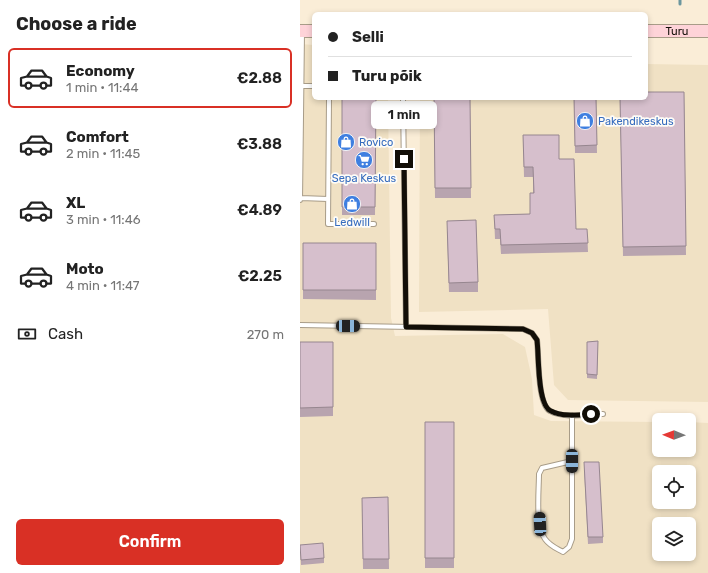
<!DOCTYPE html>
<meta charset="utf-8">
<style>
body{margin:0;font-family:Rubik,sans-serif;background:#f6f6f6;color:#222;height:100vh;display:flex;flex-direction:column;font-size:15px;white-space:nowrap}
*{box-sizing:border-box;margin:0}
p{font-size:13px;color:#767676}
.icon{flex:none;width:22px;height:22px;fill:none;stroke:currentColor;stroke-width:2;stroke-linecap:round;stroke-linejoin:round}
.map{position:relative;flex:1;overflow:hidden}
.panel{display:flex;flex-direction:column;background:#fff;width:300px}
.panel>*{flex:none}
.hud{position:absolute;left:12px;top:12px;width:336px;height:88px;border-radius:6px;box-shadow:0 2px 6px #0003;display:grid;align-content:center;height:88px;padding:0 16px;background:#fff}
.needle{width:26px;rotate:271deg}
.controls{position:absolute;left:352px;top:413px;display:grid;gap:8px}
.controls a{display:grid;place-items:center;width:44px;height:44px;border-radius:6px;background:#fff;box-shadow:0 2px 6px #0003;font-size:20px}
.end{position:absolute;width:18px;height:18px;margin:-9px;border:5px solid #120e07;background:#fff;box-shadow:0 0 0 2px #fff}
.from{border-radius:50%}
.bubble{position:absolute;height:28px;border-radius:6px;background:#fff;box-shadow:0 2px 6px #0003;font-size:13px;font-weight:600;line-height:28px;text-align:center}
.car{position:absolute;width:12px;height:24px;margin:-12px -6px;border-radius:5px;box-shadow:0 0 3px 1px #0007;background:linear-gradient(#222 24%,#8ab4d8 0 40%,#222 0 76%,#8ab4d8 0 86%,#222 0)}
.hud b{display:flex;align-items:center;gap:14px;height:38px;font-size:15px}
.hud b+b{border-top:1px solid #e0e0e0}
.hud i{width:10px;height:10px;background:#222}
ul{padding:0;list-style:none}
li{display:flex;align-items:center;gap:12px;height:60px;margin:0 8px 6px;padding:0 8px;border:2px solid transparent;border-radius:6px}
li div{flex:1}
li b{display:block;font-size:15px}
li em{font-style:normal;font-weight:600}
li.current{border-color:#d93025}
li>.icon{width:36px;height:36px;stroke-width:1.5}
h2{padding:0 16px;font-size:18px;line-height:48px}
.pay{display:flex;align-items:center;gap:10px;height:44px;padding:0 16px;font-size:15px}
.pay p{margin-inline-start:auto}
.action{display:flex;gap:8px;margin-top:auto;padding:8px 16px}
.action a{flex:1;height:46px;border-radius:6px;background:#d93025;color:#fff;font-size:16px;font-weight:600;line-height:46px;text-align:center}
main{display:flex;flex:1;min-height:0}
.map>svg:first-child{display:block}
.built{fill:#f0e1c4;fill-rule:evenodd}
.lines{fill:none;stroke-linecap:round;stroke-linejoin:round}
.stream{stroke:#6b969e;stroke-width:3}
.lane-casing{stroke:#a89c88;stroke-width:6}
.secondary-casing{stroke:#a89c88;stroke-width:14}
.lane{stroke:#fff;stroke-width:4}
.secondary{stroke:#fed3d8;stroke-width:12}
.wall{fill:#b8a4af}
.building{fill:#d6bfcc;stroke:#96868f}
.route{stroke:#120e07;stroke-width:5}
.labels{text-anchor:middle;stroke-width:3.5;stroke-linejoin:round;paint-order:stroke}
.street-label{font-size:11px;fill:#120e07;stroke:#fefcf7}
.shop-label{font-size:11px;fill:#366cbe;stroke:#fefcf7;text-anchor:start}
</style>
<main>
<section class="panel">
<h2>Choose a ride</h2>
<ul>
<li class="current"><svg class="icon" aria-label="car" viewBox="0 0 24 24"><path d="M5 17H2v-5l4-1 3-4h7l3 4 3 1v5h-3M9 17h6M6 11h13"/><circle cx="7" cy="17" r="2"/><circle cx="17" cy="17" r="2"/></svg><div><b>Economy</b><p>1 min · 11:44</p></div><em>€2.88</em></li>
<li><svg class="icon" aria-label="car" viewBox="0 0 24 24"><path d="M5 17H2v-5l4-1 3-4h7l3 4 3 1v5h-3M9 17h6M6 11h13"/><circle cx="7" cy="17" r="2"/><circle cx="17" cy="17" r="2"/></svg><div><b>Comfort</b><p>2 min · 11:45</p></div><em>€3.88</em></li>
<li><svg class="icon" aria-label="car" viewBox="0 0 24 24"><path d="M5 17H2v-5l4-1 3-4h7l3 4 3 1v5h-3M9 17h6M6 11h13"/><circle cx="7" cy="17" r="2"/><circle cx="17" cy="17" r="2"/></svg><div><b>XL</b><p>3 min · 11:46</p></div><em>€4.89</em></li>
<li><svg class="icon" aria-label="car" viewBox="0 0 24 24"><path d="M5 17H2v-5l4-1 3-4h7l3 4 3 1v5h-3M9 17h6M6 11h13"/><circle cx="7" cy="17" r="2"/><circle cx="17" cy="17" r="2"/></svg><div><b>Moto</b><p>4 min · 11:47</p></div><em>€2.25</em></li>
</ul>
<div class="pay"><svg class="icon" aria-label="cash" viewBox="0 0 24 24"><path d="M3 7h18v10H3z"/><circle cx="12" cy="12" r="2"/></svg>Cash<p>270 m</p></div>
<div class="action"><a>Confirm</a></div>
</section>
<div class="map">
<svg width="408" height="573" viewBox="0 0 408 573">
<rect width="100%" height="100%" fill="#faedd7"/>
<!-- built -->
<path class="built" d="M0 44 14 45V98H88L91 318 95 336 203 334 225 347 232 379 234 415 251 421 359 422V450H389V422L408 423V573H0ZM359 472H389V502H359ZM359 524H389V554H359Z
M346 64 408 65V402L268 400 254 385 248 309 119 312 120 98H346Z"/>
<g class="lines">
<!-- stream -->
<path class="stream" d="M380 0V4"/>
<defs>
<path id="lane" d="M0 86H14
M29 98 28 224H74
M103 98 106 327
M1 198 28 199
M0 200 2 32
M0 325 223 329 232 333 237 340C239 355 237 404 250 411 264 419 288 414 303 414
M272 461 242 468 239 474C239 490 235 526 245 539 250 546 256 548 263 552L269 547 272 539V415"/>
<g id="secondary">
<path d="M0 31H14"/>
<path id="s1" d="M346 31H408"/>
</g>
</defs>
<!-- lane casing -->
<use href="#lane" class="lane-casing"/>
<!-- secondary casing -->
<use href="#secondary" class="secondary-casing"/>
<!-- lane -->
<use href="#lane" class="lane"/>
<!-- secondary -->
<use href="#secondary" class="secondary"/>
</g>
<!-- wall -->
<path class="wall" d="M384 92 386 255 323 256 320 98Z
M42 98H76L75 215H42Z
M134 98H170L171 198H135Z
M274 98H296L297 153H275Z
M223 135 259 159 276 229H287L288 252 201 254 200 239H195L194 215 230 214 233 193V177H224Z
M147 231 178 282V292H149Z
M3 243H76V300L3 299Z
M298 341 297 379 287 378V342Z
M0 342H33V416L0 417Z
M125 422H154V568H125Z
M284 469 303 537V543L288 544Z
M88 497 89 569H63L62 498Z
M0 545 24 558V563L1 565Z"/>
<!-- building -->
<path class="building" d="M346 92H384L386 246 323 247 320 98H346Z
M42 98H76L75 207H42Z
M134 98H170L171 188H135Z
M274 98H296L297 145 275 146Z
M223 135H259V159H274L276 229H287L288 243 201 245 200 229H195L194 215 230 214V193H234L233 167H224Z
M176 220 178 282 149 283 147 221Z
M3 243H76V290H3Z
M298 341 297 375 287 374V342Z
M0 342H33V407L0 408Z
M125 422H154V558H125Z
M284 462H299L303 537H288Z
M88 497 89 559H63L62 498Z
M23 543 24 558 1 560 0 545Z"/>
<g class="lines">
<!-- route -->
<path class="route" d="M104 159 106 327 223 329 232 333 237 340C239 355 237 405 251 411 262 417 279 415 291 414"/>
</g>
<!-- icons -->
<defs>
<symbol id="shop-disc" viewBox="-11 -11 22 22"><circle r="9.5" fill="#3f7fe0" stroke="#fefcf7"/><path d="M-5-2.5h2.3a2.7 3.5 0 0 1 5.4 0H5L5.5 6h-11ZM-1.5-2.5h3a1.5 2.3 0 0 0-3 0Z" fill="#fff"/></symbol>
<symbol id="supermarket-disc" viewBox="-11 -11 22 22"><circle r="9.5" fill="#3f7fe0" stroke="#fefcf7"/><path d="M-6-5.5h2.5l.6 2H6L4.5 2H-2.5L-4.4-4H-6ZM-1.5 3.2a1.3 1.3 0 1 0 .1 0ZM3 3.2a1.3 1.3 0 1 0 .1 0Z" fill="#fff"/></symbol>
</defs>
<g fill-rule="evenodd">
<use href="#shop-disc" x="275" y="111" width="20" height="20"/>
<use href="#shop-disc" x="36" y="132" width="20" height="20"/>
<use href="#supermarket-disc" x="54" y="150" width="20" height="20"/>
<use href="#shop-disc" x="42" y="194" width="20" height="20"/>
</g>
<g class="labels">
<!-- street labels -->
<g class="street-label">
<text dy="4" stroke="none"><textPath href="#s1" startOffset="31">Turu</textPath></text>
</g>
<!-- shop labels -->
<g class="shop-label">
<text x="298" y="125">Pakendikeskus</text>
<text x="59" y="146">Rovico</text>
<text x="64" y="182" text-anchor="middle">Sepa Keskus</text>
<text x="52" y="226" text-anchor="middle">Ledwill</text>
</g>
</g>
</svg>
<div class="controls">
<a><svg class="needle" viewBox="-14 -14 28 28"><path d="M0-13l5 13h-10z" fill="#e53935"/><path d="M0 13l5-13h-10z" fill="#767676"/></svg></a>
<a><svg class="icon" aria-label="locate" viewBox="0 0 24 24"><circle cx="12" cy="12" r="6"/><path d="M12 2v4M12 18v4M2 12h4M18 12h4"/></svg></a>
<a><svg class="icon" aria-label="layers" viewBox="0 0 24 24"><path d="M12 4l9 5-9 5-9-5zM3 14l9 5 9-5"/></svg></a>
</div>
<i class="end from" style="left:291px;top:414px"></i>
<i class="end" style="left:104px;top:159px"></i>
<div class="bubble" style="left:71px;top:101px;width:66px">1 min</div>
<i class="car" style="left:48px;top:326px;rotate:91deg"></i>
<i class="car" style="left:272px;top:461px;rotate:180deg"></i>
<i class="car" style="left:240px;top:524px;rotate:357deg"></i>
<div class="hud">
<b><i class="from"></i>Selli</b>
<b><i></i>Turu põik</b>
</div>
</div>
</main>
